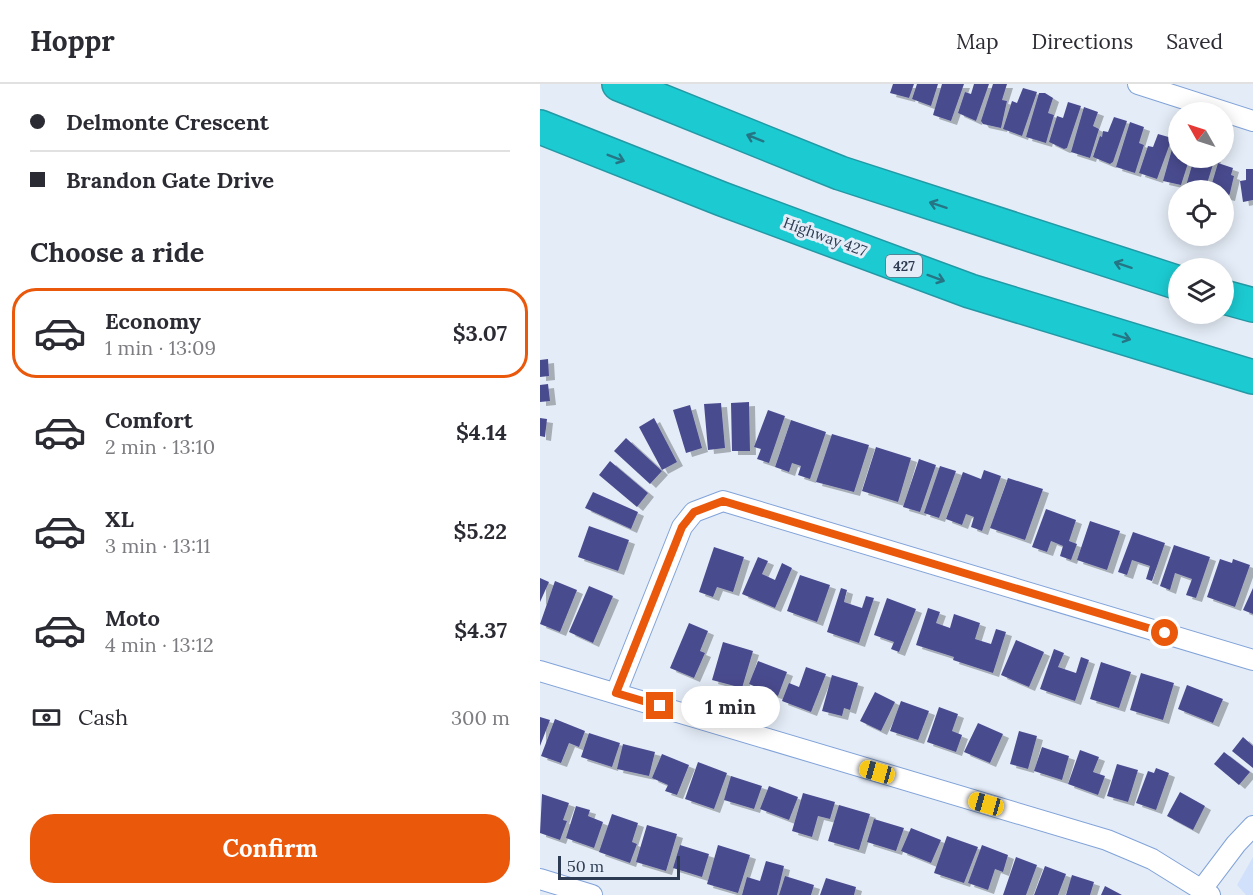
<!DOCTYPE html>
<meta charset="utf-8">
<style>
body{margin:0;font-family:Lora,serif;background:#f7f7f7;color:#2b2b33;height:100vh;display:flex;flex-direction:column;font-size:22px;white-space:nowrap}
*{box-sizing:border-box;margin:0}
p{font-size:20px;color:#7c7c81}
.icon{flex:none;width:33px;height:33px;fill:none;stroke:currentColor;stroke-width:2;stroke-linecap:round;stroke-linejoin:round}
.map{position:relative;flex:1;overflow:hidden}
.panel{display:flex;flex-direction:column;background:#fff;width:540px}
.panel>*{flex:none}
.hud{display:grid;align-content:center;height:132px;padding:0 30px;background:#fff}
.needle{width:39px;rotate:309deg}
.buttons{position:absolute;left:628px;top:18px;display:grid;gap:12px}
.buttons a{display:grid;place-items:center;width:66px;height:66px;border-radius:50%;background:#fff;box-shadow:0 3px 15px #0003;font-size:30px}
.scale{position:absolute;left:18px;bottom:15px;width:122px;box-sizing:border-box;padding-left:6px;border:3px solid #2c3b51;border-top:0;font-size:16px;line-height:21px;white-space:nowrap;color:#2c3b51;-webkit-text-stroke:4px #e4ecf7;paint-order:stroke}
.end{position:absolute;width:27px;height:27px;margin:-14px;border:8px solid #ea580c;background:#fff;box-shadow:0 0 0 3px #fff}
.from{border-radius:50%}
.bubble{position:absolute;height:42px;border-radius:21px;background:#fff;box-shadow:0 3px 15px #0003;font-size:20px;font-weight:800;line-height:42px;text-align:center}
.car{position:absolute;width:18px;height:36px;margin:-18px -9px;border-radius:8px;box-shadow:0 0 4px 2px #0007;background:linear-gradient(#f5c518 24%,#345 0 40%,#f5c518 0 76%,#345 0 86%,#f5c518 0)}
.hud b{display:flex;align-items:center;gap:21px;height:57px;font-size:22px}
.hud b+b{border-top:2px solid #e1e1e2}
.hud i{width:15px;height:15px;background:#2b2b33}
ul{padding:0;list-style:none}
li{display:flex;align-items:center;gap:18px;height:90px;margin:0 12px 9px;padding:0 18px;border:3px solid transparent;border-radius:24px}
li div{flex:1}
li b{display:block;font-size:22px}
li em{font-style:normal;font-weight:800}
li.selected{border-color:#ea580c}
li>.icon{width:54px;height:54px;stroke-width:1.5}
h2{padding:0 30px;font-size:27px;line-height:72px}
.pay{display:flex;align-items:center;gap:15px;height:66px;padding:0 30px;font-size:22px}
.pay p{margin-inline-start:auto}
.primary-button{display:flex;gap:12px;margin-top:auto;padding:12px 30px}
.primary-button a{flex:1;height:69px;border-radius:24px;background:#ea580c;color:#fff;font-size:24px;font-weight:800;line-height:69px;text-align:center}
header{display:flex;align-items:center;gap:36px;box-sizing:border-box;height:84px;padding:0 30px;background:#fff;border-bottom:2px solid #e1e1e2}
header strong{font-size:28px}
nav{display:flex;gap:33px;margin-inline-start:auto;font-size:21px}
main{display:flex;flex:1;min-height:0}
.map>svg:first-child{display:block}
.built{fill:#d1e1fb}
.building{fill:#4a4c8f;filter:url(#shadow)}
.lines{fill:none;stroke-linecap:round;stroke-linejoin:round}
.minor-casing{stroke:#81a3d9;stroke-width:22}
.motorway-casing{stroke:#2299a5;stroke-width:36}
.minor{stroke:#fff;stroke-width:20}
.motorway{stroke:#1ccbd2;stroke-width:33}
.oneway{stroke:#267585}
.route{stroke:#ea580c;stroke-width:8}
.labels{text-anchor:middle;stroke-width:6;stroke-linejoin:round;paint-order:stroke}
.shield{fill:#e4ecf7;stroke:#637083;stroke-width:1.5}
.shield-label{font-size:14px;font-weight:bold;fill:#2c3b51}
.street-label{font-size:15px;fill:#2c3b51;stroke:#e4ecf7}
</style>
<header>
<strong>Hoppr</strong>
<nav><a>Map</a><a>Directions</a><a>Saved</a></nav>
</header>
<main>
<section class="panel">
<div class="hud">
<b><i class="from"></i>Delmonte Crescent</b>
<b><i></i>Brandon Gate Drive</b>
</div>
<h2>Choose a ride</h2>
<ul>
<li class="selected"><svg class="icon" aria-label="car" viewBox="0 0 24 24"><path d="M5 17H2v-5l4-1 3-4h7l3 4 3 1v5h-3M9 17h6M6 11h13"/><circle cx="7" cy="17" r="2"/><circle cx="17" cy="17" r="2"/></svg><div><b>Economy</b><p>1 min · 13:09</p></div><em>$3.07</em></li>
<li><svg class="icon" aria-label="car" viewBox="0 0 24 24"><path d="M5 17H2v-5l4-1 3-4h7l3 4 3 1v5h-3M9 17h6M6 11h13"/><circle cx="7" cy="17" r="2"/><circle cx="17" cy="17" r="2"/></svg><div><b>Comfort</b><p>2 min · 13:10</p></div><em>$4.14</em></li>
<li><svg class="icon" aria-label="car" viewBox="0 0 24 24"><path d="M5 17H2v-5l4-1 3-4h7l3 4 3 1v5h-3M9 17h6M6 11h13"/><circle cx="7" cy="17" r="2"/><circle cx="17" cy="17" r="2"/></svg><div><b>XL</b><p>3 min · 13:11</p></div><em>$5.22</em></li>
<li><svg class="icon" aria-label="car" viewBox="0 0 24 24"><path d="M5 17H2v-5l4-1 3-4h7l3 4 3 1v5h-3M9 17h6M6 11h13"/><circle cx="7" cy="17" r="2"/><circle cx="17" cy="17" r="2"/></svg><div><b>Moto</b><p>4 min · 13:12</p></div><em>$4.37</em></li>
</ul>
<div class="pay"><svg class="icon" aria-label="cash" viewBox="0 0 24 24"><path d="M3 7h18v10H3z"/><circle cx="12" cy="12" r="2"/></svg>Cash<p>300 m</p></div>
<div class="primary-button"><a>Confirm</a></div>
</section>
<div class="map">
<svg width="713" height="811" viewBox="0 0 713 811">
<defs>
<filter id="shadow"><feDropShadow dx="6" dy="4" stdDeviation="0" flood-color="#0004"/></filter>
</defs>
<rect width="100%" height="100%" fill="#e4ecf7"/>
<!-- built -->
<path class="built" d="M713 773V811H706L697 801Z"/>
<!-- building -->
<path class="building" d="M353 0H374L369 14 350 9Z
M377 0H398L391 22 372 15Z
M402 0H424L411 37 393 31Z
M434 0H449L436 37 418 29 425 8 431 10Z
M453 0H467L462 16 467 17 461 44 443 40 441 37Z
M483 4 497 8 482 52 463 45 472 17 477 19Z
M499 9H505L513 14 508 29 514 31 506 59 486 53Z
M528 18 541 22 527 64 524 65 509 58 517 32 523 34Z
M544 23 558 28 553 42 559 45 550 74 531 68Z
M574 33 587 37 573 78 570 80 553 73 560 52 562 53 563 47 568 48Z
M590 38 604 43 599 59 604 61 595 89 576 83Z
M618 50 632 54 617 95 599 89 608 62 613 63Z
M634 58 639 60V74L649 76 641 101 623 97Z
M660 74H675L665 106 645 105 653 78 659 80Z
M678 79 693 84 691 91 694 92 689 113 684 112V106H670Z
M706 85H713V116L703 118 700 97 706 96Z
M8 275 9 292 0 293V276Z
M8 300 10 317 0 318V301Z
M209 318 210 367H192L191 319Z
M181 319 185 364 168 366 164 320Z
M150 321 162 364 146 369 133 326Z
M228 326 245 332 229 379 217 375 221 365 214 363Z
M0 334 7 335 5 353 0 352Z
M114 334 137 378 122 386 99 343Z
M251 336 286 348 270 395 258 391 261 382 252 379 249 388 235 383Z
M292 350 329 361 314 408 276 398Z
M86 354 122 387 110 400 74 367Z
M336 363 371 374 358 418 322 407Z
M379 375 396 381 380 428 363 423Z
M70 377 108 409 97 423 59 391Z
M400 382 416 387 399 434 384 429Z
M444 386 461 392 442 447 431 443 434 433 426 430 422 441 406 435 423 388 441 395Z
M468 394 503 405 485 456 450 444Z
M53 408 98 428 91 445 45 424Z
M506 425 536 436 529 457 537 460 531 476 520 472 523 462 511 457 507 468 492 463Z
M550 437 580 447 567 486 537 476Z
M49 442 89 456 78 487 38 473Z
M593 448 625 459 612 497 606 495 610 482 592 476 587 491 578 488Z
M634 461 670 473 656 514 646 511 652 495 635 489 630 506 620 502Z
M174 463 204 473 193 508 177 503 173 513 159 508Z
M218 473 228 477 222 490 235 496 242 479 252 484 235 524 202 510Z
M680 475 692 479 693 475 710 481 695 523 667 513Z
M260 491 290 501 277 538 247 527Z
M0 494 9 498 0 518Z
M15 497 37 506 20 548 0 540Z
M49 502 73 512 53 559 29 548Z
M301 504 307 506 304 518 322 524 326 512 334 514 319 559 287 548Z
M713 504V530L703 526Z
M347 514 376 525 359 568 351 565 354 558 334 551Z
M388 524 400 528 396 539 410 544 414 530 440 539 435 555 451 560 456 545 466 548 453 589 413 576 414 573 376 561Z
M149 539 168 547 160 567 165 569 154 594 130 584Z
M476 556 504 568 489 603 461 591Z
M183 558 213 567 202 604 172 596Z
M514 565 524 569 518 583 536 589 541 573 549 576 535 617 500 605Z
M218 577 247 588 238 612 209 600Z
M561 578 591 588 579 624 550 615Z
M266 583 286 590 271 628 242 617 249 599 259 603Z
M601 589 634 599 623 636 590 626Z
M292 591 318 599 310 626 304 624 302 632 282 627Z
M647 601 683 615 673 639 638 625Z
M335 608 355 618 341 647 320 637Z
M361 617 389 627 378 656 350 647Z
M399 623 418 630 412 647 422 651 416 668 387 658Z
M0 633 10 636 0 662Z
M15 635 45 647 39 663 29 659 21 679 1 672Z
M438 639 463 650 450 679 424 668Z
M479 647 497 652 488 685 470 680Z
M49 649 80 659 72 683 41 673Z
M703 653 713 662V684L692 667Z
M83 660 115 668 109 692 77 685Z
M502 663 529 672 522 696 494 687Z
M540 666 559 673 553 688 565 692 558 711 528 700Z
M684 668 710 688 699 701 674 680Z
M122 670 149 681 137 711 125 707 128 701 112 694Z
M158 678 187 689 174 725 145 715Z
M577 680 598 686 588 718 567 712Z
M616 684 629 689 616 726 596 719 608 687 614 689Z
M191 692 222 702 214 725 184 716Z
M229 702 258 713 249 736 220 725Z
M640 708 665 722 653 746 627 732Z
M263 709 295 718 290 735 278 732 272 753 252 747Z
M2 710 29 719 23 736 27 737 20 756 0 749Z
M299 721 330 730 319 766 288 757Z
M36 722 50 726 48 732 63 738 54 764 26 754Z
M72 730 98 739 92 758 97 760 90 779 59 768Z
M334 735 364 744 356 767 327 758Z
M107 741 137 750 126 787 96 778Z
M371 744 401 756 391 779 361 767Z
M407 752 438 763 424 799 394 789Z
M140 761 169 770 162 793 133 784Z
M178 761 210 771 198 809 167 800Z
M442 761 468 771 463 788 455 785 448 806 428 799Z
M476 773 497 781 486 811H463Z
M226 777 244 782 237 811H202L207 793 220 797Z
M505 782 526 790 518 811H494Z
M532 791 554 798 550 811H526Z
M245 792 274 801 271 811H239Z
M286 794 316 803 314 811H280Z
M565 802 582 811H561Z"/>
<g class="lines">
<defs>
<path id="minor" d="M598 0 713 37
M0 587 567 756 612 775 670 811
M76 609 142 443 154 428 183 417 713 576
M0 795 52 811
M662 805 696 760 713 742"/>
<path id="motorway" d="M79 0 300 89 639 199
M0 43 182 115 430 207 713 293
M684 213 713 221"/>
</defs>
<!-- minor casing -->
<use href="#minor" class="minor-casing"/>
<!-- motorway casing -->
<use href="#motorway" class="motorway-casing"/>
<!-- minor -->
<use href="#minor" class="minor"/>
<!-- motorway -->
<use href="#motorway" class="motorway"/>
</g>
<!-- one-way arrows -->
<defs><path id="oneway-shaft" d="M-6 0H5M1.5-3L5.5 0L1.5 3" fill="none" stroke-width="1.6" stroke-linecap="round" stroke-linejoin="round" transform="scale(1.5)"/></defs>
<g class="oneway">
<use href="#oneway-shaft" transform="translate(215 54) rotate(-158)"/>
<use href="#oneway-shaft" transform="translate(76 74) rotate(21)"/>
<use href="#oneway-shaft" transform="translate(398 121) rotate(-162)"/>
<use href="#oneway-shaft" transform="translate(583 181) rotate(-162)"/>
<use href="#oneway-shaft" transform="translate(396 194) rotate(20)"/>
<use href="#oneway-shaft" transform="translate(582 253) rotate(17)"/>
</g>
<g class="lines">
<!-- route -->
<path class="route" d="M120 622 76 609 142 443 154 428 183 417 625 549"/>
</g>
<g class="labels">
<!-- shield labels -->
<rect class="shield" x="346" y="171" width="36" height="22" rx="4.5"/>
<g class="shield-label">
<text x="364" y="187">427</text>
</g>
<!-- street labels -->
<g class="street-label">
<text transform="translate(285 153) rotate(20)" y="5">Highway 427</text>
</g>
</g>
</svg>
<div class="buttons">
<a><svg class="needle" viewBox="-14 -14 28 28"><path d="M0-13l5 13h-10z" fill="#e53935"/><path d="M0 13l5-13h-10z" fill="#7c7c81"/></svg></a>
<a><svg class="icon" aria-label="locate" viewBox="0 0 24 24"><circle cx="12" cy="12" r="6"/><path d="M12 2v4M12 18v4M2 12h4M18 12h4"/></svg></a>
<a><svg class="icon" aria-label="layers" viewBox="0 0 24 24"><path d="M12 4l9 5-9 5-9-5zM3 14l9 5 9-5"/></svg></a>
</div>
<div class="scale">50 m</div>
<i class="end from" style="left:625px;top:549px"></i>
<i class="end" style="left:120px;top:622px"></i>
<div class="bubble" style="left:141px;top:602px;width:99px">1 min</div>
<i class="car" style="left:337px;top:688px;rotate:286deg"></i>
<i class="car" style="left:446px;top:720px;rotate:286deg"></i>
</div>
</main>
